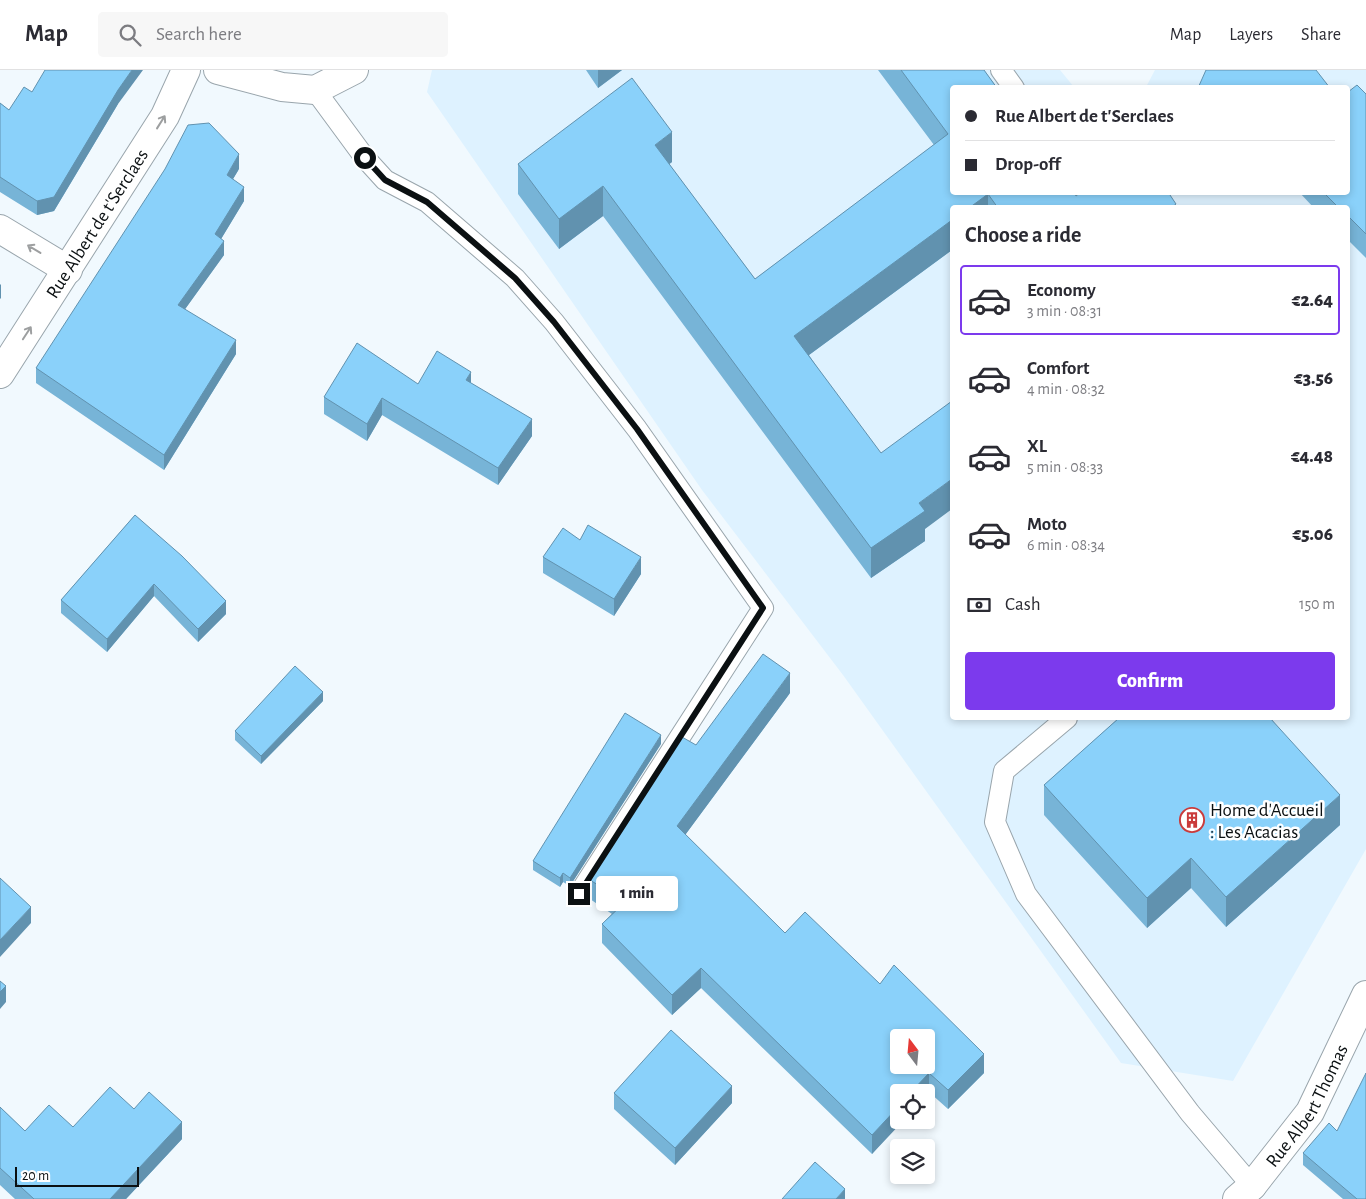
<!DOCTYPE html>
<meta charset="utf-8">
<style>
body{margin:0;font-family:"Alegreya Sans",sans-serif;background:#f7f7f7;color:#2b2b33;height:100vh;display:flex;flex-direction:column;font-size:19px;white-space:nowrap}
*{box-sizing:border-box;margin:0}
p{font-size:16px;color:#7c7c81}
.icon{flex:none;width:28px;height:28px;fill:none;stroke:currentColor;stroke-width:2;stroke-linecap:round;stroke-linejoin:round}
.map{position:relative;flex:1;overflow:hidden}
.panel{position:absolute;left:950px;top:135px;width:400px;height:515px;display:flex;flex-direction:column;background:#fff;border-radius:5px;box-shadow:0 2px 8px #0003}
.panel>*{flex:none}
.top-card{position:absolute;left:950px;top:15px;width:400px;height:110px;border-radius:5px;box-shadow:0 2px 8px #0003;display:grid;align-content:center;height:110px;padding:0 15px;background:#fff}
.needle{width:32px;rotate:344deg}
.fabs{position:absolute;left:890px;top:959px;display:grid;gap:10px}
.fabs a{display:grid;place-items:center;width:45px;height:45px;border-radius:5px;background:#fff;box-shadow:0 2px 8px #0003;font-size:25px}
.scale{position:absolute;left:15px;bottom:12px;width:124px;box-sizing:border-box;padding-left:5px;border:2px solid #0b1012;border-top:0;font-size:14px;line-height:18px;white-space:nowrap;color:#0b1012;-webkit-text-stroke:4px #fff;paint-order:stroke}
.end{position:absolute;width:22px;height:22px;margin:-11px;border:6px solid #0b1012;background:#fff;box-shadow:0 0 0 2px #fff}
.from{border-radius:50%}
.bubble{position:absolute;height:35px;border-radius:5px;background:#fff;box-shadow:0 2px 8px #0003;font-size:16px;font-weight:800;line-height:35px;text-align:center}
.top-card b{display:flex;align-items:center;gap:18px;height:48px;font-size:19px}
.top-card b+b{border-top:1px solid #e1e1e2}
.top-card i{width:12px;height:12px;background:#2b2b33}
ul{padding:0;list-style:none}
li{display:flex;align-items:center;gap:15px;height:70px;margin:0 10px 8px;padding:0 5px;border:2px solid transparent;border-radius:5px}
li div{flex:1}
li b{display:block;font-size:19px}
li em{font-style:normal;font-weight:800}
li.current{border-color:#7c3aed}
li>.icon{width:45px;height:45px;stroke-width:1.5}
h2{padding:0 15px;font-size:22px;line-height:60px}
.pay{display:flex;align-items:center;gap:12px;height:55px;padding:0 15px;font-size:19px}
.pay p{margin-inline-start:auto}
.action{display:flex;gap:10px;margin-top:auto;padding:10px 15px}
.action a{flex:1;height:58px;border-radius:5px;background:#7c3aed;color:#fff;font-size:20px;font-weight:800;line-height:58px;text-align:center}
header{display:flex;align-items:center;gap:30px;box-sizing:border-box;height:70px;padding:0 25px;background:#fff;border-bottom:1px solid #e1e1e2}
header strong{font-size:24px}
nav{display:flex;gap:28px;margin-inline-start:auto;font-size:18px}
.search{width:350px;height:45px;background:#f7f7f7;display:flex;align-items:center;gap:12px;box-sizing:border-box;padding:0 18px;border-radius:5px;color:#7c7c81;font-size:19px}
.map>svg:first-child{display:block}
.built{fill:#def2ff;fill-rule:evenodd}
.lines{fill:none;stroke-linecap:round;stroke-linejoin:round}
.service-casing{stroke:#99a5ac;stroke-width:22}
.minor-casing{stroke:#99a5ac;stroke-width:30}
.tertiary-casing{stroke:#99a5ac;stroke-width:30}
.service{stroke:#fff;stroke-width:20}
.minor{stroke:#fff;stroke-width:28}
.tertiary{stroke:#fff;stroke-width:28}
.wall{fill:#77b4d7}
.shaded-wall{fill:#6192af}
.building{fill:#8ad1fa;stroke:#6192af;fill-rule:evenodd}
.oneway{stroke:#9d9fa0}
.route{stroke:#0b1012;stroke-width:6}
.labels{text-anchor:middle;stroke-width:5;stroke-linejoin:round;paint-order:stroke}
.street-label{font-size:19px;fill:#0b1012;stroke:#fff}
.poi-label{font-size:19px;fill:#0b1012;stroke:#fff;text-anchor:start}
</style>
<header>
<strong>Map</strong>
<div class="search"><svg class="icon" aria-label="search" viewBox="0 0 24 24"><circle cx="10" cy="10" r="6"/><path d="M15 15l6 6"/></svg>Search here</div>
<nav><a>Map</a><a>Layers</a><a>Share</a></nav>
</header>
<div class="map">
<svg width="1366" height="1129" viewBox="0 0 1366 1129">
<rect width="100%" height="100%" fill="#f1f9fe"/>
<!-- built -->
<path class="built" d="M432 0H1060L1074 17 952 18V122H1348V18L1146 17 1155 0H1366V779L1233 1011 1121 993 843 605 702 420 427 22ZM952 138H1348V648H952Z"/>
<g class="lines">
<defs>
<path id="service" d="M1001 0 1014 18
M315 20 365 88 385 110 427 132 515 208 554 252 637 359 763 538 579 824
M1067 648 1004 701 995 752 1026 824 1190 1043 1252 1116"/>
<g id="minor">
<path d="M218 0 282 17 315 20 354 0"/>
<path d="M0 159 68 200"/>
<path id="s1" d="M0 304 165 46 186 0"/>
<path d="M1237 1129 1252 1116"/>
</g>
<g id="tertiary">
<path id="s2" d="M1252 1116 1310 1042 1366 925"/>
</g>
</defs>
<!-- service casing -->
<use href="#service" class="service-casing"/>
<!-- minor casing -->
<use href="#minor" class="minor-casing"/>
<!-- tertiary casing -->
<use href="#tertiary" class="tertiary-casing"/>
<!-- service -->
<use href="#service" class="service"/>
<!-- minor -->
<use href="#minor" class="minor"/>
<!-- tertiary -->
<use href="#tertiary" class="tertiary"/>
</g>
<!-- wall -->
<path class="wall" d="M586 0H622L598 18Z
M878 0H984L1076 126 1176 138H952V180L809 285 925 459V471L871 508 603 146 559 179 518 124V94L672 92 669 94 755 209 934 75Z
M32 22 118 34 54 141 37 145 0 122V33L9 40Z
M1366 24V188L1348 170V138H1314L1299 122H1348Z
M239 99 233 109 244 131 221 169 224 185 185 239 236 284 164 400 36 313V298Z
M471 313 532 366 498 415 382 345 367 371 324 344V327L418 314Z
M135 445 226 544 198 572 154 526 107 582 61 543V530Z
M580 470 641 504 614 546 543 503V487Z
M790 623 685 765 785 863 880 914 984 1003 948 1039 929 1022 926 1026V1022L872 1084 701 918 672 945 602 873V854L612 844 590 829V810L696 675Z
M323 631 261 694 235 670V661Z
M1119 648H1274L1272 650 1340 755 1226 857 1191 818 1147 858 1044 745V715Z
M661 674 570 816 563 812 560 817 533 800V791Z
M614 1023 732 1033 675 1095 614 1039Z
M0 1037 25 1061 73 1057 134 1039 182 1069 126 1129H15L0 1115Z
M1337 1061 1366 1129H1343L1303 1095V1083Z"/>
<!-- shaded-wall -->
<path class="shaded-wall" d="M132 0H143L118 34 54 141 37 145V131Z
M598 0H622L598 18Z
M672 62V92L655 105V75Z
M239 84V99L227 119V105Z
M603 116V146L559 179V149Z
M244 117V131L215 179V164Z
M988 124V138H969Z
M952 150V180L794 296V266Z
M224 171V185L178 249V235Z
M1 214V228L0 229V215Z
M236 270V284L164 400V385Z
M471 302V318L466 310Z
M382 328V345L367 371V354Z
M532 349V366L498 415V398Z
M952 409V439L925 459V471L871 508V478L919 433Z
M641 487V504L614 546V529Z
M154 514V526L107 582V569Z
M226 531V544L198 572V559Z
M790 603V623L677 776V756Z
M323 622V631L261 694V686Z
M661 665V674L570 816V808Z
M1340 725V755L1226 857V827Z
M1191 788V818L1147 858V828Z
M563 803V812L560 817V808Z
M31 837V853L0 887V870Z
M701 898V918L672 945V925Z
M6 916V932L0 939V922Z
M984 984V1003L948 1039V1020Z
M929 1003V1022L926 1026V1022H911Z
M732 1016V1033L675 1095V1078Z
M899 1036V1050H904L872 1084V1065Z
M182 1052V1069L126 1129H110Z
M845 1119V1129H836Z"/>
<!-- building -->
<path class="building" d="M45 0H132L118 20 54 127 37 131 0 107V33L9 40 24 17 32 22Z
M901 0H984L997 18H952V122H1074L1076 126 1081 122H1168L1176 134 1171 138H998L988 124 969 138H952V150L794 266 881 383 952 331V409L919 433 925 441 871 478 603 116 559 149 518 94 632 8 672 62 655 75 755 209 948 64Z
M1206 0H1316L1330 18H1198Z
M1357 15 1366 24V164L1348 146V138H1339L1323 122H1348V22Z
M209 53 239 84 227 105 244 117 215 164 224 171 178 235 236 270 164 385 36 298 165 99 188 55Z
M357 273 418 314 437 281 471 302 466 310 532 349 498 398 382 328 367 354 324 327Z
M135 445 182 486 226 531 198 559 154 514 107 569 61 530Z
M588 455 641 487 614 529 543 487 563 458 580 470Z
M763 584 790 603 677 756 785 863 805 842 880 914 894 895 984 984 948 1020 929 1003 911 1022H899V1036L872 1065 701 898 672 925 602 854 625 832 590 810 682 667 696 675ZM899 968H926V995H899Z
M295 596 323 622 261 686 235 661Z
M625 643 661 665 570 808 563 803 560 808 533 791Z
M1119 648H1270L1340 725 1226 827 1191 788 1147 828 1044 715Z
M0 808 31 837 0 870Z
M0 911 6 916 0 922Z
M671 960 732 1016 675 1078 614 1023Z
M1366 1003V1129H1357L1303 1083 1329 1053 1337 1061Z
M110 1017 134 1039 149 1022 182 1052 110 1129H34L0 1098V1037L25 1061 49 1035 73 1057Z
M815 1092 845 1119 836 1129H782Z"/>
<!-- one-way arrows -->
<defs><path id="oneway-shaft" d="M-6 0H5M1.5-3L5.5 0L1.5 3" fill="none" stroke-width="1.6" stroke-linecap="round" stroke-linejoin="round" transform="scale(1.25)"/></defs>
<g class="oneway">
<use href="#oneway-shaft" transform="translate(161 52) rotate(-58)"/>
<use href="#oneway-shaft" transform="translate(34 179) rotate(-149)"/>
<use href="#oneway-shaft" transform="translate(27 263) rotate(-57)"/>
</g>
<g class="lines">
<!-- route -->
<path class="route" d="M365 88 385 110 427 132 515 208 554 252 637 359 763 538 579 824"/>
</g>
<!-- icons -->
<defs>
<symbol id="building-ring" viewBox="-11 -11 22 22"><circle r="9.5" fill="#fff" stroke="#ca3b3b" stroke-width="1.5"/><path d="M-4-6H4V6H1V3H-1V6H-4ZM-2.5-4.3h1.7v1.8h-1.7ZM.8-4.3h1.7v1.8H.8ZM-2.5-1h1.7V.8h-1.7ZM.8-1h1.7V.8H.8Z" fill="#ca3b3b"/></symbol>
</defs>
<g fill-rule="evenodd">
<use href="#building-ring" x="1178" y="736" width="28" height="28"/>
</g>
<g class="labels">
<!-- street labels -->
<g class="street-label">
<text dy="7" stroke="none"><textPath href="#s1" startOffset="179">Rue Albert de t'Serclaes</textPath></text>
<text dy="7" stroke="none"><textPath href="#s2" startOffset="98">Rue Albert Thomas</textPath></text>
</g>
<!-- poi labels -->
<g class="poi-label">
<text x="1210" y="746">Home d'Accueil<tspan x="1210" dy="22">: Les Acacias</tspan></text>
</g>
</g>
</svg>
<div class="fabs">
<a><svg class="needle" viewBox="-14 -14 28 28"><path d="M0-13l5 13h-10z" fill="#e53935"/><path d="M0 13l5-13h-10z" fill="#7c7c81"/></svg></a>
<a><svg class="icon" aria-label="locate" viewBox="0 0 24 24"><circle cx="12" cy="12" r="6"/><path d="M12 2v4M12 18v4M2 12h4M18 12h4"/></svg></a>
<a><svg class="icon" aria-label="layers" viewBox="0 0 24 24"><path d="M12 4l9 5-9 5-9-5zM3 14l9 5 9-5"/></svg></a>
</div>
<div class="scale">20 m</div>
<i class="end from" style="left:365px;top:88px"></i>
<i class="end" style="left:579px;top:824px"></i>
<div class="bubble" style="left:596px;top:806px;width:82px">1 min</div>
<div class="top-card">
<b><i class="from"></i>Rue Albert de t'Serclaes</b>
<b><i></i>Drop-off</b>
</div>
<section class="panel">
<h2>Choose a ride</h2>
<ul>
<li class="current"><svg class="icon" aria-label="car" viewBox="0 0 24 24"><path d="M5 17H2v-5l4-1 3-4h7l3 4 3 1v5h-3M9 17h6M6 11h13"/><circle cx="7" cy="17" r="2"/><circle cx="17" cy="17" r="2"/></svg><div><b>Economy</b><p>3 min · 08:31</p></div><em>€2.64</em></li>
<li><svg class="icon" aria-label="car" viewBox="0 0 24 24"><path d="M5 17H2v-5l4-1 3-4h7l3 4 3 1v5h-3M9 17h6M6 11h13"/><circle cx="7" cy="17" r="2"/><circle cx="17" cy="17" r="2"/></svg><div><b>Comfort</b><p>4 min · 08:32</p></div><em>€3.56</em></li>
<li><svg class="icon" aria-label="car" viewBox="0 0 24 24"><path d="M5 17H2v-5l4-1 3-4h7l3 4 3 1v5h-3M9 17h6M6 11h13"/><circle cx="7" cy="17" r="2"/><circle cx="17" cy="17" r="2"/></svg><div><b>XL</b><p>5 min · 08:33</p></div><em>€4.48</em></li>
<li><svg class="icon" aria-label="car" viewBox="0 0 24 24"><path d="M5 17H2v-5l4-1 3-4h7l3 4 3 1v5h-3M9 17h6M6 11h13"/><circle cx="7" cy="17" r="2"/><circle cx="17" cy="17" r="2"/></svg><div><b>Moto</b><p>6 min · 08:34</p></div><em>€5.06</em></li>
</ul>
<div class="pay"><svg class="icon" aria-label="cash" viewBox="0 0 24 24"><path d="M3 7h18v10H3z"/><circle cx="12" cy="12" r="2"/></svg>Cash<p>150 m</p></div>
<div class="action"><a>Confirm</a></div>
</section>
</div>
